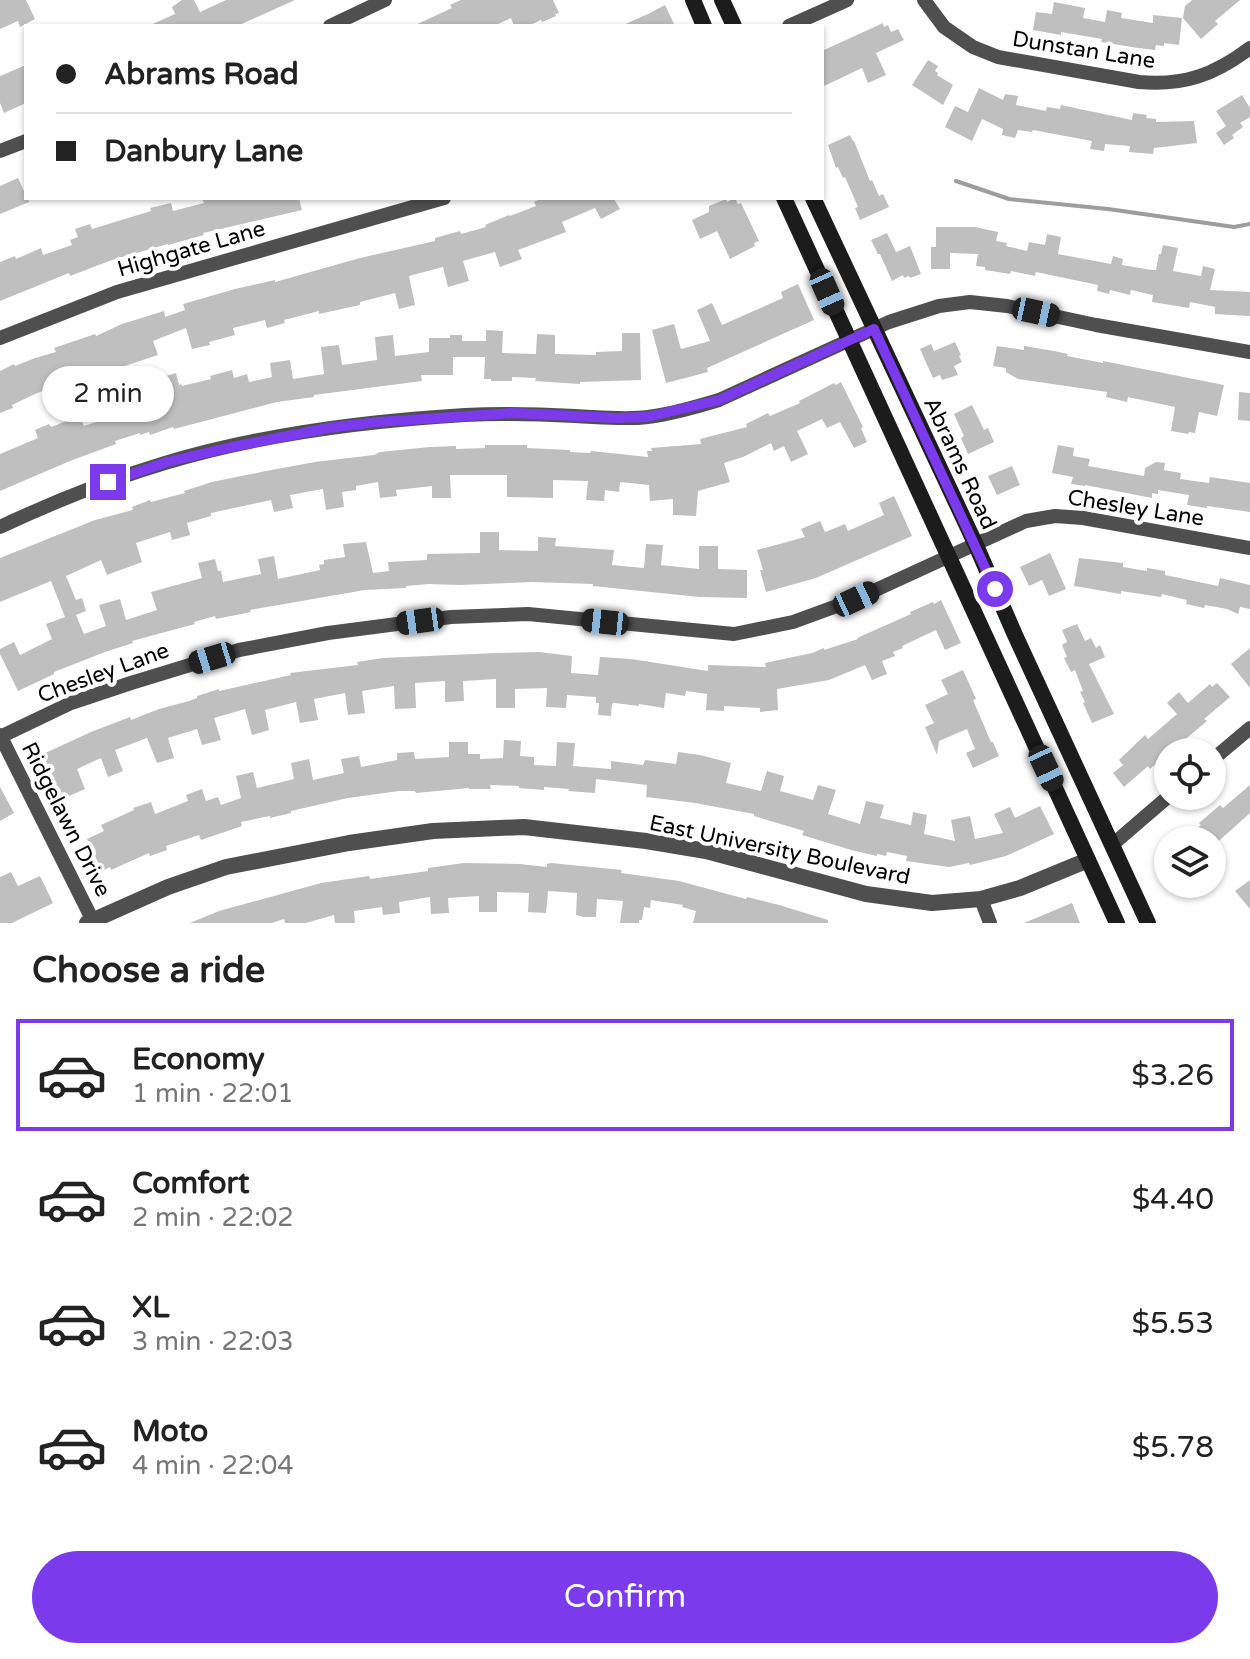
<!DOCTYPE html>
<meta charset="utf-8">
<style>
body{margin:0;font-family:"Varela Round",sans-serif;background:#f6f6f6;color:#222;height:100vh;display:flex;flex-direction:column;font-size:30px;white-space:nowrap}
*{box-sizing:border-box;margin:0}
p{font-size:26px;color:#767676}
.icon{flex:none;width:44px;height:44px;fill:none;stroke:currentColor;stroke-width:2;stroke-linecap:round;stroke-linejoin:round}
.map{position:relative;height:923px;overflow:hidden}
.sheet{display:flex;flex-direction:column;background:#fff;flex:1}
.sheet>*{flex:none}
.guide{position:absolute;left:24px;top:24px;width:800px;height:176px;border-radius:0px;box-shadow:0 2px 6px #0004;display:grid;align-content:center;height:176px;padding:0 32px;background:#fff}
.fabs{position:absolute;left:1154px;top:738px;display:grid;gap:16px}
.fabs a{display:grid;place-items:center;width:72px;height:72px;border-radius:50%;background:#fff;box-shadow:0 2px 6px #0004;font-size:40px}
.end{position:absolute;width:36px;height:36px;margin:-18px;border:10px solid #7c3aed;background:#fff;box-shadow:0 0 0 4px #fff}
.from{border-radius:50%}
.bubble{position:absolute;height:56px;border-radius:28px;background:#fff;box-shadow:0 2px 6px #0004;font-size:26px;font-weight:600;line-height:56px;text-align:center}
.car{position:absolute;width:24px;height:48px;margin:-24px -12px;border-radius:10px;box-shadow:0 0 6px 2px #0007;background:linear-gradient(#222 24%,#8ab4d8 0 40%,#222 0 76%,#8ab4d8 0 86%,#222 0)}
.guide b{display:flex;align-items:center;gap:28px;height:76px;font-size:30px}
.guide b+b{border-top:2px solid #e0e0e0}
.guide i{width:20px;height:20px;background:#222}
ul{padding:0;list-style:none}
li{display:flex;align-items:center;gap:24px;height:112px;margin:0 16px 12px;padding:0 16px;border:4px solid transparent;border-radius:0px}
li div{flex:1}
li b{display:block;font-size:30px}
li em{font-style:normal;font-weight:600}
li.active{border-color:#7c3aed}
li>.icon{width:72px;height:72px;stroke-width:1.5}
h2{padding:0 32px;font-size:36px;line-height:96px}
.button{display:flex;gap:16px;margin-top:auto;padding:16px 32px}
.button a{flex:1;height:92px;border-radius:48px;background:#7c3aed;color:#fff;font-size:32px;font-weight:600;line-height:92px;text-align:center}
.map>svg:first-child{display:block}
.lines{fill:none;stroke-linecap:round;stroke-linejoin:round}
.stream{stroke:#9d9d9d;stroke-width:4}
.building{fill:#bfbfbf}
.minor{stroke:#4f4f4f;stroke-width:14}
.tertiary{stroke:#4f4f4f;stroke-width:16}
.secondary{stroke:#1c1c1c;stroke-width:16}
.route{stroke:#7c3aed;stroke-width:10}
.labels{text-anchor:middle;stroke-width:8;stroke-linejoin:round;paint-order:stroke}
.street-label{font-size:22px;fill:#000;stroke:#fff}
</style>
<div class="map">
<svg width="1250" height="923" viewBox="0 0 1250 923">
<rect width="100%" height="100%" fill="#fff"/>
<g class="lines">
<!-- stream -->
<path class="stream" d="M956 181 1009 199 1108 209 1234 227 1250 224"/>
</g>
<!-- building -->
<path class="building" d="M0 0H26L35 19 20 27 18 21 0 29Z
M182 0H194L200 12 226 0H295L237 26H148L175 14 172 7Z
M461 0H553L559 13 555 14 556 16 542 22 541 20 528 26H514L511 18 494 26H413L452 8 450 5Z
M1192 0H1240L1215 21 1218 24 1201 39 1183 18 1185 6Z
M1054 2 1085 8 1083 18 1105 22 1107 10 1122 13 1121 18 1153 23V15L1182 18 1179 45 1164 43V46L1156 45 1155 50 1138 48 1101 42 1102 39 1061 32V35L1033 30 1036 12 1052 14Z
M665 5 675 26H621L650 13Z
M883 23 884 27 888 25 891 32 898 29 904 40 876 53 886 75 868 83 862 68 822 87V51Z
M928 60 938 66 935 71 938 73 937 75 953 85 943 105 912 85Z
M26 65V103L4 113 0 103V76Z
M979 88 1003 100 1005 94 1018 96 1016 105 1046 111 1047 107 1060 109 1061 105 1132 120 1133 113 1147 115 1146 118 1156 119V122L1194 121 1197 143 1154 148 1153 154 1129 152 1130 146 1105 144 1104 151 1090 149 1092 141 1033 130 1032 132 1018 130 1015 138 1002 135 1003 129 982 119 972 141 945 127 955 106 968 112Z
M1242 95 1250 108V117L1240 123 1243 127 1232 135 1234 138 1224 145 1216 133 1226 126 1216 111Z
M850 135 853 141H854L870 181 872 180 879 196 883 194 889 207 860 220 855 208 858 207 845 177 843 178 838 167 836 168 828 145Z
M18 178 29 202 0 214V186Z
M202 198H299L302 210 203 233 204 235 168 245V244L112 260 70 276 69 273 0 301V262L15 256 16 259 41 248 43 255 72 245 70 240 78 237 75 229 90 224 92 229 151 211 150 208 171 203 173 211 204 203Z
M543 198H617L614 199 620 209 601 219 595 208 562 222 566 232 518 250 522 259 500 267 495 252 463 261 469 281 448 287 443 267 409 276 415 305 399 309 395 293 360 302V305L319 314V311L284 320 285 323 267 328 265 320 233 328 235 335 209 342 210 345 192 349 186 328 153 341 158 355 70 384 69 381 35 394 12 405 13 408 0 413V371L14 364 15 366 35 358 56 352 54 348 95 334 96 336 122 324 164 311 165 317 185 310 183 304 235 289 275 280V282L360 258 435 241V238L460 231 461 234 486 227 485 225 509 215 510 216 536 206 534 202Z
M735 198 738 204 741 203 759 241 754 243 755 246 730 259 717 231 700 239 692 220 709 212V206L726 199 727 202Z
M936 227H975L998 232 996 241 1007 243 1006 246 1027 251 1029 242 1045 245 1047 234 1061 237 1058 254 1111 264 1113 256 1123 259 1122 265 1152 270H1156L1159 254H1161L1163 245 1178 248 1173 271 1201 276 1203 266 1215 269 1210 290 1250 292V316L1215 314V307L1190 302 1189 308 1152 302 1153 295 1131 290 1130 295 1110 290 1109 294 1097 291 1098 285 1036 272 1035 276 1011 271 1010 274 985 270V267L976 266 978 254 950 253V269H931V247H936Z
M887 233 896 252 910 246 921 274 910 278 909 276 904 278 903 275 892 281 880 254H878L871 240Z
M798 284 814 320 707 368 708 372 666 383 652 330 674 324 681 349 710 341 697 310 712 303 722 325 783 298 781 292Z
M486 330 503 331 502 353 536 354 537 334 555 335V354L596 355V352L622 351V333H640L641 380 580 382V384L535 381 536 378 512 377V381H491V379H484L485 357H453V375H421L422 381 314 395V397L277 402 174 429 173 427 150 435 149 432 140 435V433L115 441 116 444 70 461 0 491V454L38 438 35 430 49 424 51 427 80 416 84 426 113 416 111 410 138 401 136 396 159 389 156 379 176 373 179 385 181 384 182 386 211 379 210 376 232 370 234 378 247 374 249 382 272 377 270 363 290 360 293 379 324 374 321 347 339 345 342 365 377 360 375 337 393 335 395 356 429 352V338H450V335H462V341H486Z
M955 342 961 355 959 356 962 362 954 366 958 375 942 380 940 375 933 378 920 349 931 344 934 351Z
M997 346 1024 350V346L1054 351 1068 354 1067 356 1103 363V361L1224 385 1217 416 1199 412 1195 433 1189 432 1188 434 1171 431 1175 407 1128 397 1127 402 1106 397 1107 392 1018 379 1006 372V368L993 366Z
M841 382 863 427 861 428 867 442 854 448 840 422 827 428 822 419 797 431 808 454 791 462 784 446 774 451 771 443 743 457 724 463 730 482 698 491 696 516 673 515V499L650 501 649 485 620 482 619 492 605 490 604 501 586 500 588 481 553 480V498L507 497V475H450L451 498H432V486L396 490 397 496 380 498 378 482 356 486V490L342 492 344 507 326 510 323 489 290 495 293 508 274 512 271 500 211 513V516L187 523 190 535 172 540 170 532 136 543 142 562 107 575 101 560 66 576 76 600 82 598 86 611 76 615 84 634 106 626 99 605 120 599 126 620 157 610 151 592 202 578 198 563 215 559 218 571H221L223 582 261 574 258 559 274 556 278 579 320 570 319 565 324 564V560L345 557 343 544 366 542 373 573 389 571 388 562 427 560V554L480 553V532H499V550L538 551V537L556 538 555 546 614 550 612 565 644 568 646 544 663 545 661 565 699 569V546H718V569L747 570V598L699 597 593 586V584L533 582 460 585 429 584 406 586V588L365 590 250 610 251 612 216 619 215 616 194 622 195 624 132 641 133 643 105 652 54 672V674L18 691 0 654V649L14 642 20 655 52 639 46 624 65 617 51 581 0 602V558L95 520 133 510 132 507 150 500 151 502 185 493 184 491 212 482 266 471 315 462 374 455 380 452 430 447 456 446V449L485 448V445H527V448L570 450V452L590 453 591 451 648 457 647 451H652L651 448 701 444 700 439 747 427 746 424 768 413 770 416 800 403 799 401 834 383 836 385Z
M1239 392 1250 393V421L1238 420Z
M972 405 984 430 988 428 994 442 968 454 961 438 964 436 954 414Z
M1058 445 1074 448 1073 456 1090 459 1088 466 1144 476 1145 468 1156 462 1165 463 1164 470 1181 473 1180 479 1209 483 1210 477 1250 483V512L1207 506V508L1187 505 1189 495 1158 490V494L1152 493V498L1085 485V486L1071 484 1073 477 1052 473Z
M1012 466 1020 485 997 495 988 476Z
M894 496 912 536 816 578 766 592 760 570H763L757 550 805 537 801 529 820 521 825 532 845 524 848 531 884 515 879 503Z
M1050 553 1066 589 1049 596 1042 580 1029 586 1020 567Z
M1079 558 1123 563V567L1147 571V568L1165 571V575L1218 586 1220 578 1250 585V609L1240 607 1238 614 1227 609 1205 605 1204 608 1186 604 1187 600 1162 594 1161 597 1121 591V594L1074 586Z
M941 600 961 643 945 650 936 630 902 646 903 648 893 652 895 656 882 661 887 674 872 680 865 665 829 680 777 689 778 710 760 712V708L724 706V711L706 710 707 694 686 691 685 696 666 693 664 708 639 704V706L614 703 612 704 611 716 598 715 599 703H596V697L567 695 566 708 546 707 547 688 515 689V708H496V679L463 681 464 701 445 702V681L415 683 416 708 395 709 394 686 362 691 365 713 348 715 345 693 314 699 318 720 300 723 296 702 265 710 269 730 252 735 245 709 214 718 221 740 202 745 197 729 168 738 174 758 157 763 147 738 115 750 123 771 108 777 101 758 77 769 85 789 62 799 43 754 91 732 130 717 131 720 159 709 189 701 197 698V696L219 689V691L291 675 290 673 358 665 357 662 383 658 496 653 539 652 572 656 571 673 598 675 600 657 631 659 708 671V665L766 667 765 663 812 653 824 648V650L858 639 857 638 911 614 910 612 933 602 934 604Z
M1077 624 1085 641 1091 638 1096 648 1100 645 1105 657 1089 664 1114 714 1092 723 1083 703 1085 702 1080 692 1083 691 1075 670 1071 672 1064 658 1067 657 1062 645 1067 642 1062 630Z
M1250 648V688L1231 664Z
M963 670 976 699 973 700 991 742H993L999 756 973 768 966 753 975 749 967 729 939 741 937 755 925 727 934 723 925 705 948 694 941 680Z
M1217 683 1230 697 1204 719 1207 721 1150 769 1148 766 1124 787 1113 773 1123 765 1119 760 1145 735 1148 739 1177 714 1167 703 1179 692 1188 703 1210 684 1212 687Z
M504 740 521 741 520 756 534 757V765L556 766 557 742 575 743 573 766 611 769V761L643 765 645 760 676 764 678 752 700 755 731 763 726 783 761 791 767 771 784 776 780 791 813 800 818 785 836 790 828 814 860 824 866 801 884 805 880 818 911 825 913 812 927 815 924 834 955 841 951 820 970 816 975 839 1003 833 994 814 1010 807 1015 818 1040 806 1054 834 1006 856 970 865 969 863 949 867 906 861 907 856 887 852 886 856 877 854V856L851 850 802 835 804 831 754 816V814L695 803 646 797 647 785 596 779 595 793 568 791 569 789 544 787V790L519 788V786L490 785 491 789H469V788L416 793 415 791H399L348 798 291 811V813L270 818V816L241 822 242 826 201 840 199 835 166 846 167 850 150 856 149 853 111 870 110 867 102 871 87 839 104 831 101 825 134 810 133 808 151 802 155 814 188 801 186 795 202 789 206 801 218 797 221 805 241 798 236 776 253 772 257 788 294 779 291 763 309 759 313 780 344 773 341 759 359 756 361 767 397 760V753L414 752 415 759 449 757V742H468V754H480V759L503 758Z
M1250 785V813L1212 847V840H1180L1201 825 1199 823 1220 805 1223 808Z
M0 787 14 813 0 821Z
M464 863 520 864 547 867V864L551 863 622 870 621 873 679 881 746 899 747 897 779 905 828 920V923H693L696 911 682 907 683 905 651 900 650 908 644 907 642 920H639V923H620L623 901 597 899 596 917H584L576 915 577 893 548 891 546 913 528 912 529 893 497 892V912H479V896L448 898 449 913 431 914 430 897 399 902 400 913 383 915 382 907 354 911 355 923H335L334 915 306 923H285L284 919 272 923H190L219 911 321 883 369 876 370 879 428 871V868Z
M11 872 18 886 40 876 53 903 12 923H0V877Z
M1250 880V909L1235 891Z
M1072 903 1080 923H1024Z"/>
<g class="lines">
<!-- minor -->
<path class="minor" d="M924 0 944 27 973 47 998 57 1139 82C1184 86 1214 75 1250 48
M330 26 385 0
M789 26 847 0
M0 151 26 141
M0 338 117 292 444 198
M0 527C53 502 108 480 165 463 261 434 365 421 465 415 502 413 538 414 575 416 599 417 624 420 648 417 672 414 696 407 719 400L889 322 939 306 970 302 1007 306 1096 325 1250 352
M0 735 94 923
M0 737 71 703 131 683 239 650 328 633 451 617 528 614 734 634 793 622 856 599 1026 521 1055 516 1083 518 1250 548
M1212 760 1250 728
M1112 845 1169 796
M981 899 990 923"/>
<!-- tertiary -->
<path class="tertiary" d="M87 923 168 887 226 867 349 843 433 831 524 827 646 841 706 851 866 894 932 903 981 899 1020 888 1088 860"/>
<!-- secondary -->
<path class="secondary" d="M693 0 704 26
M722 0 734 26
M784 198 1117 923
M813 198 975 543 1015 635 1148 923"/>
</g>
<g class="lines">
<!-- route -->
<path class="route" d="M108 482 167 462 232 447 328 428 377 422 513 413 616 418 647 417 719 400 874 329 995 589"/>
</g>
<g class="labels">
<!-- street labels -->
<g class="street-label">
<text transform="translate(1084 49) rotate(9)" y="8">Dunstan Lane</text>
<text transform="translate(191 248) rotate(-16)" y="8">Highgate Lane</text>
<text transform="translate(961 463) rotate(65)" y="8">Abrams Road</text>
<text transform="translate(1136 507) rotate(9)" y="8">Chesley Lane</text>
<text transform="translate(103 672) rotate(-20)" y="8">Chesley Lane</text>
<text transform="translate(67 819) rotate(63)" y="8">Ridgelawn Drive</text>
<text transform="translate(780 849) rotate(12)" y="8">East University Boulevard</text>
</g>
</g>
</svg>
<div class="fabs">
<a><svg class="icon" aria-label="locate" viewBox="0 0 24 24"><circle cx="12" cy="12" r="6"/><path d="M12 2v4M12 18v4M2 12h4M18 12h4"/></svg></a>
<a><svg class="icon" aria-label="layers" viewBox="0 0 24 24"><path d="M12 4l9 5-9 5-9-5zM3 14l9 5 9-5"/></svg></a>
</div>
<i class="end from" style="left:995px;top:589px"></i>
<i class="end" style="left:108px;top:482px"></i>
<div class="bubble" style="left:42px;top:366px;width:132px">2 min</div>
<i class="car" style="left:827px;top:292px;rotate:156deg"></i>
<i class="car" style="left:1036px;top:312px;rotate:102deg"></i>
<i class="car" style="left:856px;top:599px;rotate:65deg"></i>
<i class="car" style="left:420px;top:621px;rotate:262deg"></i>
<i class="car" style="left:605px;top:622px;rotate:276deg"></i>
<i class="car" style="left:212px;top:658px;rotate:253deg"></i>
<i class="car" style="left:1046px;top:768px;rotate:155deg"></i>
<div class="guide">
<b><i class="from"></i>Abrams Road</b>
<b><i></i>Danbury Lane</b>
</div>
</div>
<section class="sheet">
<h2>Choose a ride</h2>
<ul>
<li class="active"><svg class="icon" aria-label="car" viewBox="0 0 24 24"><path d="M5 17H2v-5l4-1 3-4h7l3 4 3 1v5h-3M9 17h6M6 11h13"/><circle cx="7" cy="17" r="2"/><circle cx="17" cy="17" r="2"/></svg><div><b>Economy</b><p>1 min · 22:01</p></div><em>$3.26</em></li>
<li><svg class="icon" aria-label="car" viewBox="0 0 24 24"><path d="M5 17H2v-5l4-1 3-4h7l3 4 3 1v5h-3M9 17h6M6 11h13"/><circle cx="7" cy="17" r="2"/><circle cx="17" cy="17" r="2"/></svg><div><b>Comfort</b><p>2 min · 22:02</p></div><em>$4.40</em></li>
<li><svg class="icon" aria-label="car" viewBox="0 0 24 24"><path d="M5 17H2v-5l4-1 3-4h7l3 4 3 1v5h-3M9 17h6M6 11h13"/><circle cx="7" cy="17" r="2"/><circle cx="17" cy="17" r="2"/></svg><div><b>XL</b><p>3 min · 22:03</p></div><em>$5.53</em></li>
<li><svg class="icon" aria-label="car" viewBox="0 0 24 24"><path d="M5 17H2v-5l4-1 3-4h7l3 4 3 1v5h-3M9 17h6M6 11h13"/><circle cx="7" cy="17" r="2"/><circle cx="17" cy="17" r="2"/></svg><div><b>Moto</b><p>4 min · 22:04</p></div><em>$5.78</em></li>
</ul>
<div class="button"><a>Confirm</a></div>
</section>
